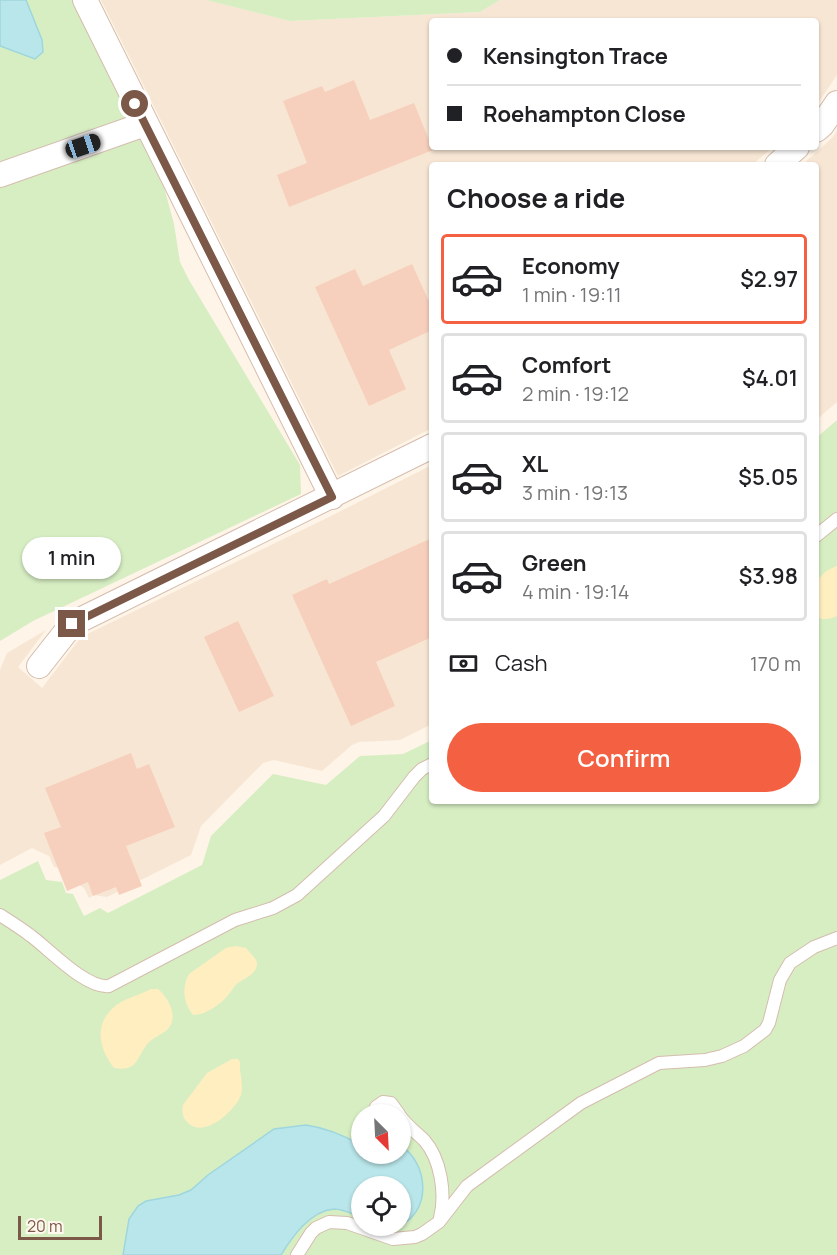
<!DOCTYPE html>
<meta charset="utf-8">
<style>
body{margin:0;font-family:Manrope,sans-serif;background:#f6f6f6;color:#202124;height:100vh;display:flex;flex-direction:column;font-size:22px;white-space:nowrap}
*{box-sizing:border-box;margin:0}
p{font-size:20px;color:#757577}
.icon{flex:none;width:33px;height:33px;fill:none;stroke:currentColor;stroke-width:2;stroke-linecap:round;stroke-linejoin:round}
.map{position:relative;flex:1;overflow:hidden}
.side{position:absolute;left:429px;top:162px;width:390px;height:642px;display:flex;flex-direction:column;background:#fff;border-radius:6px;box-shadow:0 2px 4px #0004}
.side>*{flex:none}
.top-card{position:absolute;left:429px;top:18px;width:390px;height:132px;border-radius:6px;box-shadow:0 2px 4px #0004;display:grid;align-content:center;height:132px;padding:0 18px;background:#fff}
.needle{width:39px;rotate:156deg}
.tools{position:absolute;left:351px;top:1104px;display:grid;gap:12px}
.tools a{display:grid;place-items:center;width:60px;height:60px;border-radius:50%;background:#fff;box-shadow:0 2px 4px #0004;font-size:30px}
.scale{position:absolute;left:18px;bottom:15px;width:84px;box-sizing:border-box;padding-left:6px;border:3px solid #7b5848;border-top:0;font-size:16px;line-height:21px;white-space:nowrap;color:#7b5848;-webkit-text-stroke:4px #fff8ef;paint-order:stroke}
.end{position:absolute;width:27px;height:27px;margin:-14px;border:8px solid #7b5848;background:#fff;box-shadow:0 0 0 3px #fff}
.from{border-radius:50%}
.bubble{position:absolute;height:42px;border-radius:21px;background:#fff;box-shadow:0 2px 4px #0004;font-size:20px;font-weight:600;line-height:42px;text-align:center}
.car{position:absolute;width:18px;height:36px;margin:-18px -9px;border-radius:8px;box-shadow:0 0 4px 2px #0007;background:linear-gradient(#222 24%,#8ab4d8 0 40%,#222 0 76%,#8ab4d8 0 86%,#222 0)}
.top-card b{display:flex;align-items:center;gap:21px;height:57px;font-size:22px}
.top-card b+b{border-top:2px solid #e0e0e0}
.top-card i{width:15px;height:15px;background:#202124}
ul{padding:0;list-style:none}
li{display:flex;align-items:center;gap:18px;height:90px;margin:0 12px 9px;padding:0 6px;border:3px solid #e0e0e0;border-radius:6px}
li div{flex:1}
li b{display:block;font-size:22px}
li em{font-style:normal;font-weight:600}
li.on{border-color:#f36142}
li>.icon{width:54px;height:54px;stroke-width:1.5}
h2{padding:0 18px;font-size:27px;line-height:72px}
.pay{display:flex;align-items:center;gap:15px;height:66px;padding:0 18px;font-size:22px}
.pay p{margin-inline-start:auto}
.primary-button{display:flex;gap:12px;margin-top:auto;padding:12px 18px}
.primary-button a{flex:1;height:69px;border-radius:36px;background:#f36142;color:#fff;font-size:24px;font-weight:600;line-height:69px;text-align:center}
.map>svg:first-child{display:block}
.residential{fill:#f7e6d4}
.green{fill:#d7eec3;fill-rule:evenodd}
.sand{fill:#ffeec0}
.water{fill:#b9e6ea;stroke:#9ed6dd;stroke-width:1.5}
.building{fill:#f6d0bc}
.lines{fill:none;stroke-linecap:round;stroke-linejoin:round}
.lane-casing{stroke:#d4bdae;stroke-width:14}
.street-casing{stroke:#d4bdae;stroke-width:26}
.lane{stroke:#fff;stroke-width:12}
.street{stroke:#fff;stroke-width:24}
.route{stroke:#7b5848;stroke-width:8}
</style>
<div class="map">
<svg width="837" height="1255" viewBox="0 0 837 1255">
<rect width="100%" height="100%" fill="#fef4e7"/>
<!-- residential -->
<path class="residential" d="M101 0H206L290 21 480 12 500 0H837V75L816 106V21H432V147H773L752 165H432V428L338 476Z
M837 131V402L816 420V165H802L832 138Z
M432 465V724L400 740 359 742 352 745 322 771 274 760 263 763 201 826 191 855 107 897 94 895 89 898 84 888 75 882 61 868 54 867 49 856 32 848 0 865V670L7 653 46 630 18 667 42 688 81 637 327 518Z"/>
<!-- green -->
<path class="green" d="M0 0H74L161 176 174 224 180 262 189 280 300 465 301 494 33 621 0 641Z
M206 0H500L480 12 290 21Z
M837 420V1255H0V880L38 861 46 880 62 882 66 893 73 894 84 916 100 908 108 913 202 865 211 836 273 774 326 785 360 756 403 754 432 740V801H816V438ZM362 1114H400V1154H362ZM362 1186H400V1226H362Z"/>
<!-- sand -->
<path class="sand" d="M837 566V616C830 619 822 621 816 616 816 593 811 575 837 566Z
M235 946 246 948C249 952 257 959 257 963 258 973 244 979 238 983 234 985 232 991 229 994 221 1004 206 1015 193 1015 184 1003 181 989 189 974L226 948Z
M151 989H158C168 997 180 1018 167 1030 161 1035 154 1037 148 1043 136 1058 138 1072 114 1068 100 1050 93 1026 113 1008 122 999 140 995 151 989Z
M232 1059H238L240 1062C239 1073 244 1085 241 1095 235 1111 203 1140 187 1122 182 1117 182 1112 183 1105L207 1073Z"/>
<!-- water -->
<path class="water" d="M0 0H26L42 40 43 52 35 59 0 46Z
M306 1125C327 1128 343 1135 361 1145L362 1154H400L401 1146C428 1163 432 1210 401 1225L400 1186H362L361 1217C353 1214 343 1209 334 1209 310 1211 292 1237 281 1255H123L129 1219 138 1206 146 1201 179 1195 191 1190 208 1175 274 1129Z"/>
<!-- building -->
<path class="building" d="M354 80 370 120 414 103 433 150 289 207 277 175 307 163 283 101 322 86 325 92Z
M412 264 432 308V330L389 350 406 389 369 406 315 287 355 269 363 286Z
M432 538V637L376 662 395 706 351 726 292 595 327 579 329 584Z
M238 621 274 696 239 712 204 637Z
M131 753 137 769 149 764 175 827 126 846 142 886 119 895 116 887 93 896 88 882 67 891 44 833 61 827 45 788Z"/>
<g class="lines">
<defs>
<path id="lane" d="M816 536 837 519
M0 915C11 922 21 928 31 936 49 949 86 989 109 986L235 920 273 908 297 895 384 816 414 777 422 769 432 764
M374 1114 376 1107 383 1102 391 1103 399 1114
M400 1116C407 1126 416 1132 424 1140 441 1159 446 1194 440 1218
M297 1255 311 1233 316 1228 329 1222 347 1223 393 1239 415 1237 422 1234 439 1222 467 1186 581 1103 659 1063 705 1060 722 1056 744 1046 765 1030 769 1023 780 980 790 963 814 947 837 938"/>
<path id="street" d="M85 0 332 497
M816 130 822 125 837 103
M777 165 797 147
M0 175 145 124
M39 666 72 624 432 446"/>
</defs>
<!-- lane casing -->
<use href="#lane" class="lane-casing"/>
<!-- street casing -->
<use href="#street" class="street-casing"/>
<!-- lane -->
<use href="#lane" class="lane"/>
<!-- street -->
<use href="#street" class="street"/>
</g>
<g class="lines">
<!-- route -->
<path class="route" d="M72 624 332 497 135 104"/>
</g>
</svg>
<div class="tools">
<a><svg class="needle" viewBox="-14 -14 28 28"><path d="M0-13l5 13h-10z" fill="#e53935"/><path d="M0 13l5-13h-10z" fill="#757577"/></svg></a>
<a><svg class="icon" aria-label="locate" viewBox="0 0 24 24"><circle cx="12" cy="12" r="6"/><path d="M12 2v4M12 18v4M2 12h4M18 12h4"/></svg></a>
</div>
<div class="scale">20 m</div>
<i class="end from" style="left:135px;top:104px"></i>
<i class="end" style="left:72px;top:624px"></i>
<div class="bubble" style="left:22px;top:537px;width:99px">1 min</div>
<i class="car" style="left:83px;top:146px;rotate:71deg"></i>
<div class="top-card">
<b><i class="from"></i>Kensington Trace</b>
<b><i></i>Roehampton Close</b>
</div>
<section class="side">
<h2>Choose a ride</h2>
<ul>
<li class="on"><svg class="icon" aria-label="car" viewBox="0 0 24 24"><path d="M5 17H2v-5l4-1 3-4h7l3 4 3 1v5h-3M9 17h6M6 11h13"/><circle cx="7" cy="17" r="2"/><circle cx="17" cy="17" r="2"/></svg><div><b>Economy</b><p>1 min · 19:11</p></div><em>$2.97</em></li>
<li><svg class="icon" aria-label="car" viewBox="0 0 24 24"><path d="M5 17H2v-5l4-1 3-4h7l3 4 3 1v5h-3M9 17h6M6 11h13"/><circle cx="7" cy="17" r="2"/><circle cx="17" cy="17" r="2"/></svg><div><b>Comfort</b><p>2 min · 19:12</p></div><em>$4.01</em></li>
<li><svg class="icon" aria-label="car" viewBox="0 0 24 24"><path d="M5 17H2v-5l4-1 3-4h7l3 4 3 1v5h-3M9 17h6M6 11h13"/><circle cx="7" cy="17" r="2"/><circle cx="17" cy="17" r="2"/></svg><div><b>XL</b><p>3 min · 19:13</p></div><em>$5.05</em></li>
<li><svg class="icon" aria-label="car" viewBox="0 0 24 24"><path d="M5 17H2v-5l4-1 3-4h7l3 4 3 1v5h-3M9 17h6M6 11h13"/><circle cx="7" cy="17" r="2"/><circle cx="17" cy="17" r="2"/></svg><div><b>Green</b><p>4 min · 19:14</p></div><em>$3.98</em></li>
</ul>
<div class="pay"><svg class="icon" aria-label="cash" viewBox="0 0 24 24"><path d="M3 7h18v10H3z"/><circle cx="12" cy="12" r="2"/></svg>Cash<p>170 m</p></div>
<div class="primary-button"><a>Confirm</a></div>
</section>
</div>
